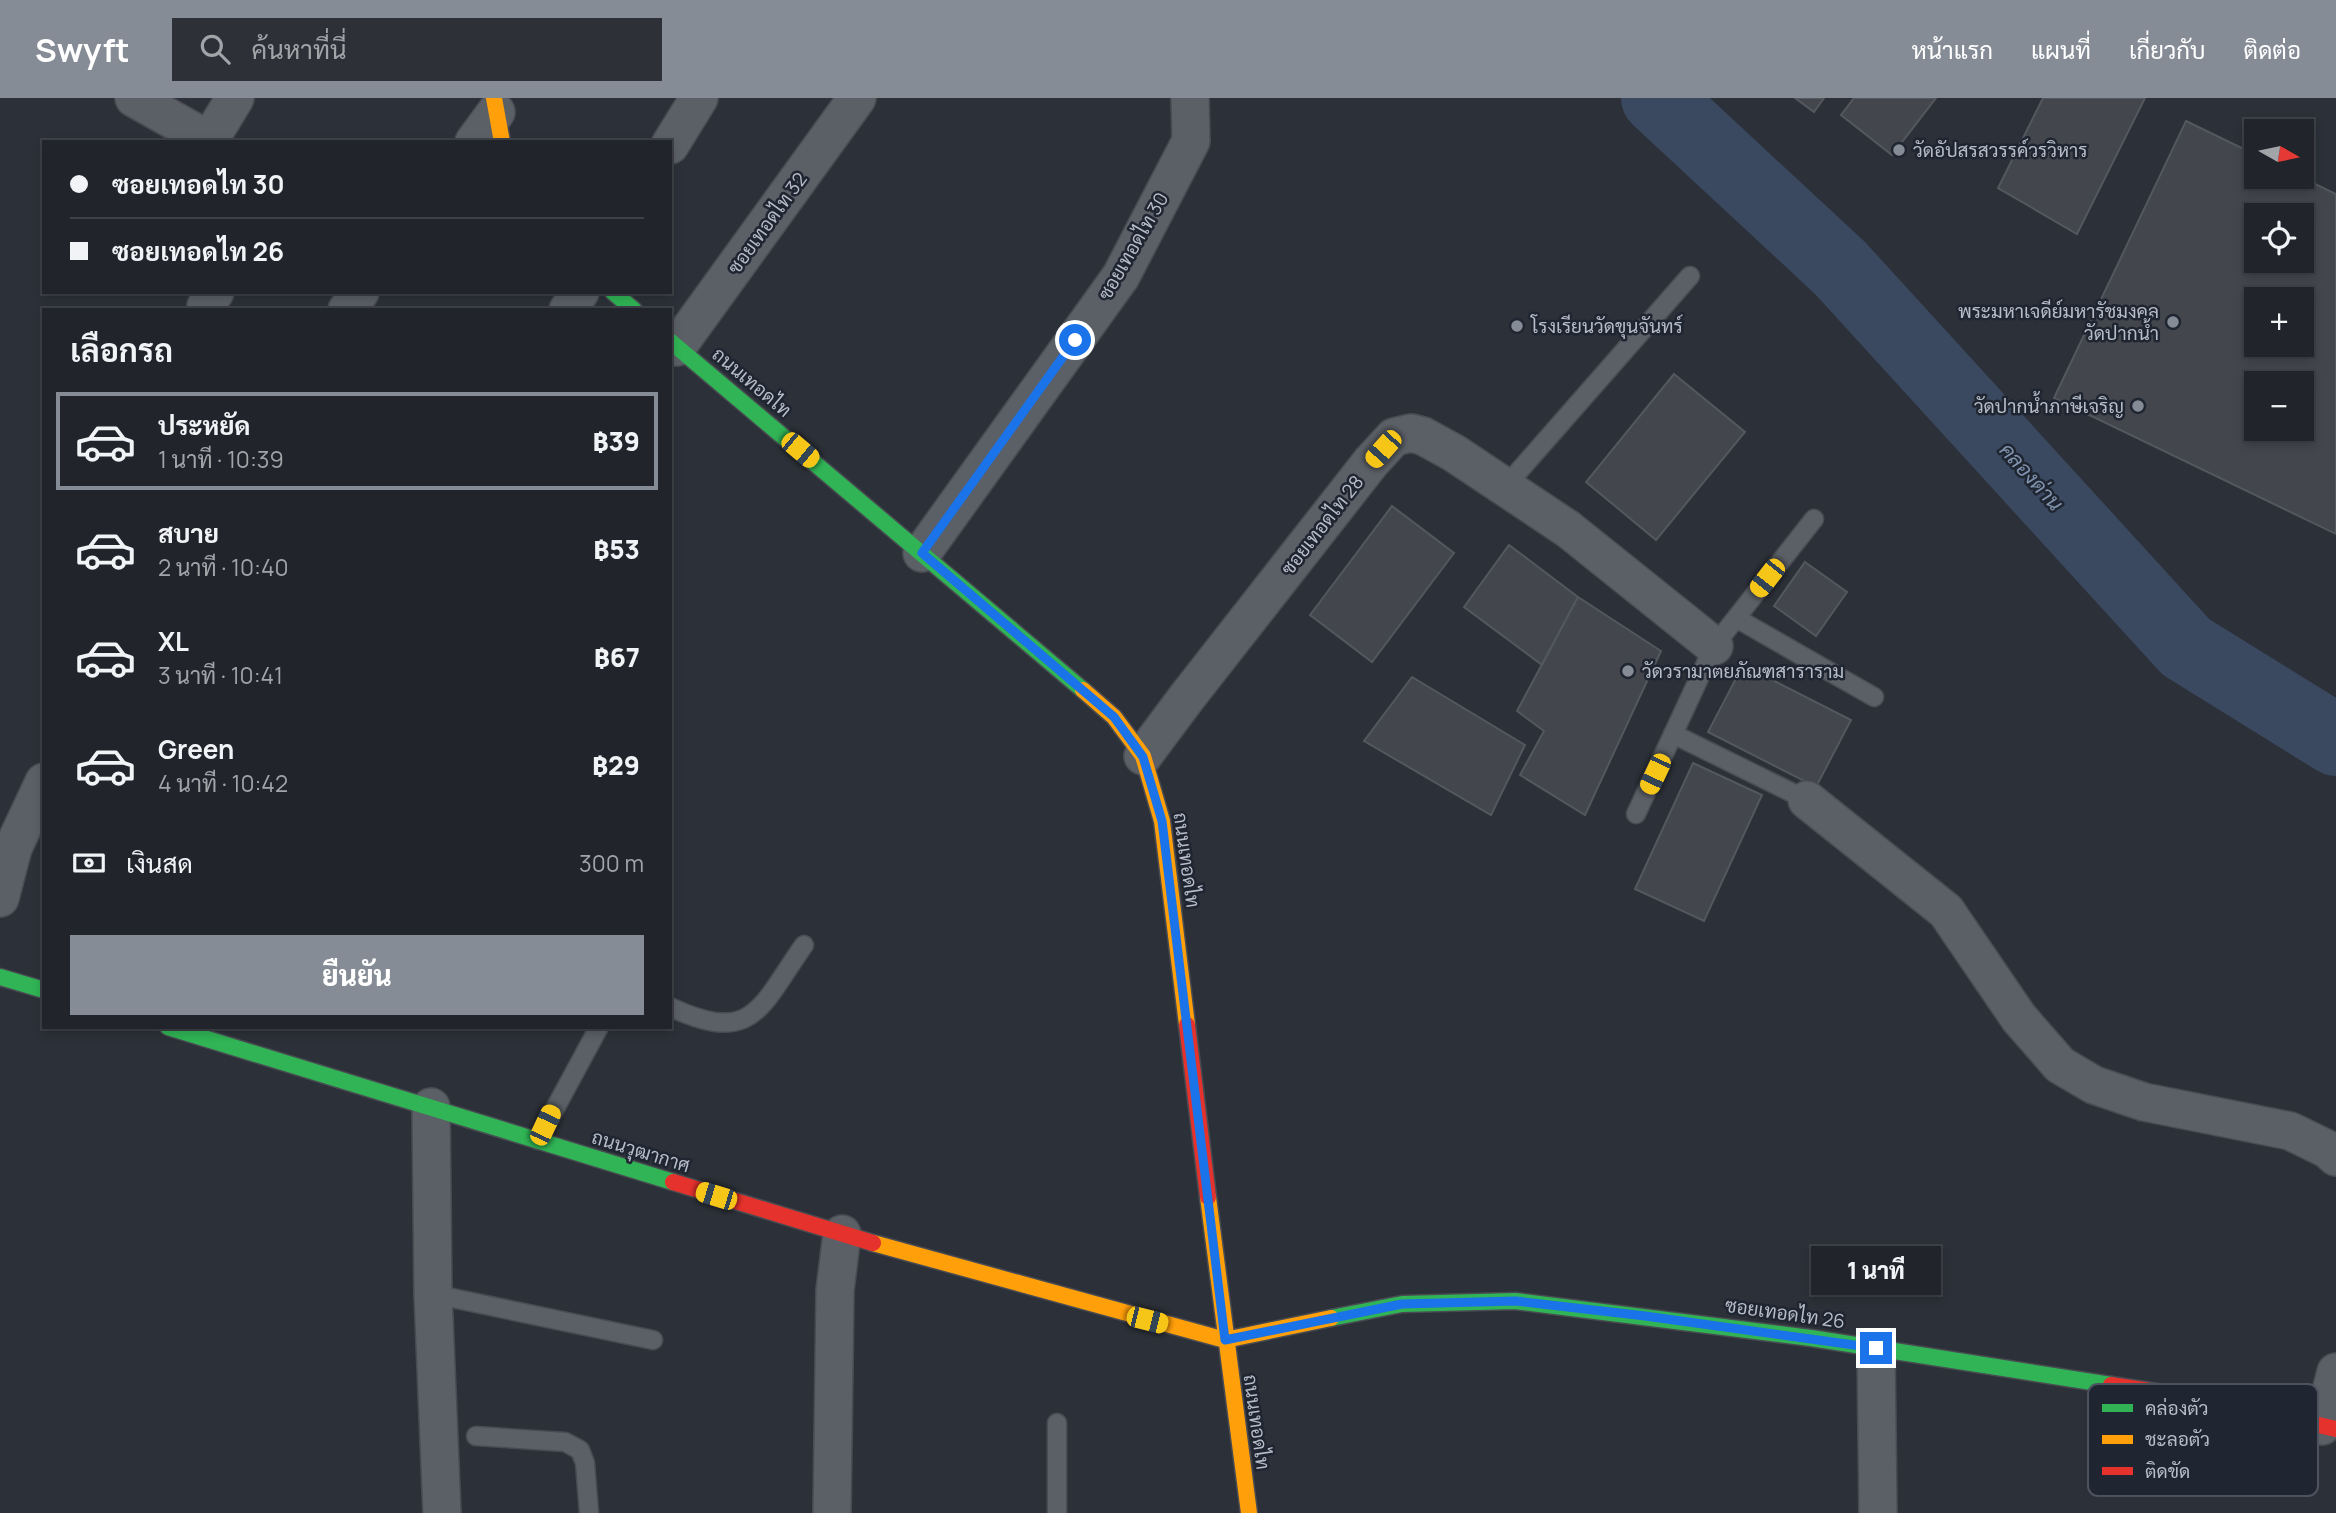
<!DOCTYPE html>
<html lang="th">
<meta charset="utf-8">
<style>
body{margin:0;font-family:Manrope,Sarabun,sans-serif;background:#2d3036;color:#f1f3f6;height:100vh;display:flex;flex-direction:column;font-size:26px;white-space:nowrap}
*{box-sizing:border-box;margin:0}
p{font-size:23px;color:#a2a4a8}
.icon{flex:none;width:38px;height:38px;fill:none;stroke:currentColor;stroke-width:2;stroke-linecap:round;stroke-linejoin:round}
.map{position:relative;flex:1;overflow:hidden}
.drawer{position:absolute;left:42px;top:210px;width:630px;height:721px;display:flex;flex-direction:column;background:#21242a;border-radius:0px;box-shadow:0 4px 10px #0003,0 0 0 2px #3e4147}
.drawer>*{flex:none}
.hud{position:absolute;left:42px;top:42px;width:630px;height:154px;border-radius:0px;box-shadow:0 4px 10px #0003,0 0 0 2px #3e4147;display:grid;align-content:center;height:154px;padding:0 28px;background:#21242a}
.needle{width:46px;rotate:99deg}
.buttons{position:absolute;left:2244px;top:21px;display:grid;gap:14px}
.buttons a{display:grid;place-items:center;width:70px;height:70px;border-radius:0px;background:#21242a;box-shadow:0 4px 10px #0003,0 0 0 2px #3e4147;font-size:35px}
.end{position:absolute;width:32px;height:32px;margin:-16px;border:9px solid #1a73e8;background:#fff;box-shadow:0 0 0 4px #fff}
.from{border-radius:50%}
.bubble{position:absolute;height:49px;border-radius:0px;background:#21242a;box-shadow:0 4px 10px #0003,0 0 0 2px #3e4147;font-size:23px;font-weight:800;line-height:49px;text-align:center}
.car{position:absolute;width:21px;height:42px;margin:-21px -10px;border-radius:9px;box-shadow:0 0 5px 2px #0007;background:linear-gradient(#f5c518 24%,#345 0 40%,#f5c518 0 76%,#345 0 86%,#f5c518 0)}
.hud b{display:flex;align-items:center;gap:24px;height:66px;font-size:26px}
.hud b+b{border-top:2px solid #3e4147}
.hud i{width:18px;height:18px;background:#f1f3f6}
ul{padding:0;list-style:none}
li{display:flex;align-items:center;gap:21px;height:98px;margin:0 14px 10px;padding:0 14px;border:4px solid transparent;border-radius:0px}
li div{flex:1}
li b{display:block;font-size:26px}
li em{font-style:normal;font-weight:800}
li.on{border-color:#868c96}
li>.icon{width:63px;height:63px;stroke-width:1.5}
h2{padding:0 28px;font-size:32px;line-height:84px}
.pay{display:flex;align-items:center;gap:18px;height:77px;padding:0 28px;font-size:26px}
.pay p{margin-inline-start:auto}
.primary-button{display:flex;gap:14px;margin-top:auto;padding:14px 28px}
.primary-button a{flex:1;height:80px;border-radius:0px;background:#868c96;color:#fff;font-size:28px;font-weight:800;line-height:80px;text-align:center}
header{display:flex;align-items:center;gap:42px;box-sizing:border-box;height:98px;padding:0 35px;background:#868c96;color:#fff}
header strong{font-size:33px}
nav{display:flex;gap:38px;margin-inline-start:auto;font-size:24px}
.search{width:490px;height:63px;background:#2d3036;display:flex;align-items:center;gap:18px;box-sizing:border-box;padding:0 24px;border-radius:0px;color:#a2a4a8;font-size:26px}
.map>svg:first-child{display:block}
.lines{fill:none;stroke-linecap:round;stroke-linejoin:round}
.river{stroke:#3b4960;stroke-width:72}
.building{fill:#43464c;stroke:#53585f;stroke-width:2;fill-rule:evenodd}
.lane-casing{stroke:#484b51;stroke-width:21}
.street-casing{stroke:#484b51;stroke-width:40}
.fast-casing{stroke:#484b51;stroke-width:19}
.slow-casing{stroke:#484b51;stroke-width:19}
.jam-casing{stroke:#484b51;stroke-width:19}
.lane{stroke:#5b5f66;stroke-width:18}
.street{stroke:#5b5f66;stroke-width:37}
.fast{stroke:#30b455;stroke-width:16}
.slow{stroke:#ff9f0a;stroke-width:16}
.jam{stroke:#e5322d;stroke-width:16}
.route{stroke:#1a73e8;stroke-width:9}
.poi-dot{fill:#868c96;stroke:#1f2632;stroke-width:2.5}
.labels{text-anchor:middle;stroke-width:5;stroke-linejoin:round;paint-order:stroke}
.poi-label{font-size:19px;fill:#b6bdc8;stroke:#1f2632;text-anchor:start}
.street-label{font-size:19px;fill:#b6bdc8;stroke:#1f2632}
.water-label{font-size:21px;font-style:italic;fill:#8092ad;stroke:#1f2632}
.key{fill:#1f2632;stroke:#4c535f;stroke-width:2}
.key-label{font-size:19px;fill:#b6bdc8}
</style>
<header>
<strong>Swyft</strong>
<div class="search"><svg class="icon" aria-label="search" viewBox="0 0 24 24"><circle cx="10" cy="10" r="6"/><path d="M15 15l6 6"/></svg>ค้นหาที่นี่</div>
<nav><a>หน้าแรก</a><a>แผนที่</a><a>เกี่ยวกับ</a><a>ติดต่อ</a></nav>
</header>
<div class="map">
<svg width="2336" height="1415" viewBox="0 0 2336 1415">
<rect width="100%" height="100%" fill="#2c3038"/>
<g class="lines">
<!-- river -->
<path class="river" d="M1657 0 1840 170 2186 549 2336 642"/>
</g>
<!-- building -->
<path class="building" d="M1795 0H1824L1814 14Z
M1854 0H1936L1892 57 1841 17Z
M2043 0H2145L2077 136 1998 90Z
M2186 23 2256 57V79H2301L2336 96V436L2054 300ZM2256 117H2301V163H2256ZM2256 201H2301V247H2256ZM2256 285H2301V331H2256Z
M1674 276 1745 334 1656 442 1586 384Z
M1392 408 1454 455 1372 564 1310 517Z
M1509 447 1578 499 1542 567 1464 509Z
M1805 464 1847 494 1816 538 1774 508Z
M1578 499 1661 553 1585 717 1520 677 1544 633 1517 613Z
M1743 567 1851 622 1816 689 1708 634Z
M1412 579 1525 647 1491 717 1364 643Z
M1693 665 1762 697 1704 823 1635 791Z"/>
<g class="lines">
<defs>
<path id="lane" d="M1504 390 1690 178
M1736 520 1874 599
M1673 636 1807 702
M1636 716 1714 548 1814 421
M670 909C754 948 760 909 804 847
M538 1042 599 929
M433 1196 653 1242
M476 1338 565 1344 580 1352 585 1365 589 1415
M1057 1415V1325"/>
<path id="street" d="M134 0 212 44
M210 41 235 0
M474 44 496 14
M670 47 699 0
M206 208 215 194
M347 212 360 194
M568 212 580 194
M677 249 857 0
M922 455 1121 178 1191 43 1190 0
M1143 658 1187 599 1371 364 1394 339 1411 335 1423 338 1454 355 1568 431 1714 548
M1807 702 1946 813 2019 920 2060 967 2094 987 2144 1004 2290 1033 2327 1051 2336 1059
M0 800 13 750 44 684
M431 1009 433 1196 442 1415
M1876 1250 1878 1415
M2322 1328 2336 1274
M832 1415 835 1192 842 1136"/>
<path id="fast" d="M613 194 634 212
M670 243 1083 592
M0 879 44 892
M168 929 673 1084
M1331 1220 1402 1206 1515 1203 1811 1240 2111 1287"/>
<path id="slow" d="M494 0 502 44
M1083 592 1114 619 1143 658 1162 723 1187 927
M1208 1099 1249 1415
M873 1145 1225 1242 1331 1220"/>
<path id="jam" d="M1187 927 1208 1099
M673 1084 873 1145
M2111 1287 2208 1302 2336 1331"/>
</defs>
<!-- lane casing -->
<use href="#lane" class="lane-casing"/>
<!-- street casing -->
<use href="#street" class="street-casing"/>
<!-- fast casing -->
<use href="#fast" class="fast-casing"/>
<!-- slow casing -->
<use href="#slow" class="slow-casing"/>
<!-- jam casing -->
<use href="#jam" class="jam-casing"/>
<!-- lane -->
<use href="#lane" class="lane"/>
<!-- street -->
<use href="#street" class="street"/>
<!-- fast -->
<use href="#fast" class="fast"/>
<!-- slow -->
<use href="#slow" class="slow"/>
<!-- jam -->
<use href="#jam" class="jam"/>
</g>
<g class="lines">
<!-- route -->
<path class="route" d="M1075 242 922 455 1114 619 1143 659 1162 723 1225 1242 1402 1206 1516 1203 1645 1218 1876 1250"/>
</g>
<!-- markers -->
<g class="poi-dot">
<circle cx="1899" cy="52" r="7"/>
<circle cx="2173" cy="224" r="7"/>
<circle cx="1517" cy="228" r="7"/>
<circle cx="2138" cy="308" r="7"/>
<circle cx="1628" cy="573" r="7"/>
</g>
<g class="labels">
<!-- poi labels -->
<g class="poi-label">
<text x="1913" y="59">วัดอัปสรสวรรค์วรวิหาร</text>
<text x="2159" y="220" text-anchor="end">พระมหาเจดีย์มหารัชมงคล<tspan x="2159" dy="22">วัดปากน้ำ</tspan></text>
<text x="1531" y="235">โรงเรียนวัดขุนจันทร์</text>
<text x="2124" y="315" text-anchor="end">วัดปากน้ำภาษีเจริญ</text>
<text x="1642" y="580">วัดวรามาตยภัณฑสาราราม</text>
</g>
<!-- street labels -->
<g class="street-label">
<text transform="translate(767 125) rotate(-54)" y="7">ซอยเทอดไท 32</text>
<text transform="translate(1133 148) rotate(-60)" y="7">ซอยเทอดไท 30</text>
<text transform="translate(752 284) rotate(40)" y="7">ถนนเทอดไท</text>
<text transform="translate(1322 427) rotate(-52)" y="7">ซอยเทอดไท 28</text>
<text transform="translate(1187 762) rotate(82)" y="7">ถนนเทอดไท</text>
<text transform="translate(641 1053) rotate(17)" y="7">ถนนวุฒากาศ</text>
<text transform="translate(1785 1215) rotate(8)" y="7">ซอยเทอดไท 26</text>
<text transform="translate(1257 1324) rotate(82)" y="7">ถนนเทอดไท</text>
</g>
<!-- water labels -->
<g class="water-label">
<text transform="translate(2031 379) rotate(48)" y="7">คลองด่าน</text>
</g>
</g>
<!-- legend -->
<rect x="2088" y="1286" width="230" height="112" rx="10" class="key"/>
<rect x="2102" y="1306" width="31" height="8" fill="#30b455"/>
<rect x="2102" y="1337" width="31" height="9" fill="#ff9f0a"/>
<rect x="2102" y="1369" width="31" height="8" fill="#e5322d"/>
<g class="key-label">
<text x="2145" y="1317">คล่องตัว</text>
<text x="2145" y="1348">ชะลอตัว</text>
<text x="2145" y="1380">ติดขัด</text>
</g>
</svg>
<div class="buttons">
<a><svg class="needle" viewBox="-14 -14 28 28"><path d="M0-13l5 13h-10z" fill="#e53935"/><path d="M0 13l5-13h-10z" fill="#a2a4a8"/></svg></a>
<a><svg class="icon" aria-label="locate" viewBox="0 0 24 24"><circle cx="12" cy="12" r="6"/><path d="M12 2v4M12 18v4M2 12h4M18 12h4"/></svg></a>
<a>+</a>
<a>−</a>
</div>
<i class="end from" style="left:1075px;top:242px"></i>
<i class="end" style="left:1876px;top:1250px"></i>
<div class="bubble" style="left:1811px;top:1148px;width:130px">1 นาที</div>
<i class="car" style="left:1383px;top:351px;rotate:222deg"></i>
<i class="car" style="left:800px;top:352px;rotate:130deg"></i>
<i class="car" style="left:1767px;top:480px;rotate:218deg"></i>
<i class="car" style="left:1655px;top:676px;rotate:205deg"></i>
<i class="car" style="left:545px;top:1027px;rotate:25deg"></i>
<i class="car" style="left:716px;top:1098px;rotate:287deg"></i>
<i class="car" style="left:1147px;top:1222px;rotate:104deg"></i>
<div class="hud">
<b><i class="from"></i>ซอยเทอดไท 30</b>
<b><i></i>ซอยเทอดไท 26</b>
</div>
<section class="drawer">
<h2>เลือกรถ</h2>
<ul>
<li class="on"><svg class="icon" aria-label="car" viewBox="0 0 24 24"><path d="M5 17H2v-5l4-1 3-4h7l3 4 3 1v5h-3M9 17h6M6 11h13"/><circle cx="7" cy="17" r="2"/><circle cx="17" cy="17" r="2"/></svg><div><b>ประหยัด</b><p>1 นาที · 10:39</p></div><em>฿39</em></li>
<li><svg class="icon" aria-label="car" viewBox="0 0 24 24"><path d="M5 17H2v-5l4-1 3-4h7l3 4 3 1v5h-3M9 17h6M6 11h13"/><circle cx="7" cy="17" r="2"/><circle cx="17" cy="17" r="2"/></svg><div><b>สบาย</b><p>2 นาที · 10:40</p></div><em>฿53</em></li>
<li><svg class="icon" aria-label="car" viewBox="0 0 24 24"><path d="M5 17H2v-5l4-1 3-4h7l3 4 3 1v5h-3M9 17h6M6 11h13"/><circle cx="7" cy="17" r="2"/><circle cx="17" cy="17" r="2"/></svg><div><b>XL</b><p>3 นาที · 10:41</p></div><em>฿67</em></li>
<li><svg class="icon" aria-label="car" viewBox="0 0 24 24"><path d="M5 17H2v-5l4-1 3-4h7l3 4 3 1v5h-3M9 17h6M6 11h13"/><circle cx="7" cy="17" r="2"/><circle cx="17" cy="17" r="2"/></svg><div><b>Green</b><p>4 นาที · 10:42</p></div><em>฿29</em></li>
</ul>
<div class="pay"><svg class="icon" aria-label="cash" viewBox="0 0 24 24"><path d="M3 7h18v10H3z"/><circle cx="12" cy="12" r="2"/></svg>เงินสด<p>300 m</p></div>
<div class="primary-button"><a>ยืนยัน</a></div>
</section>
</div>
